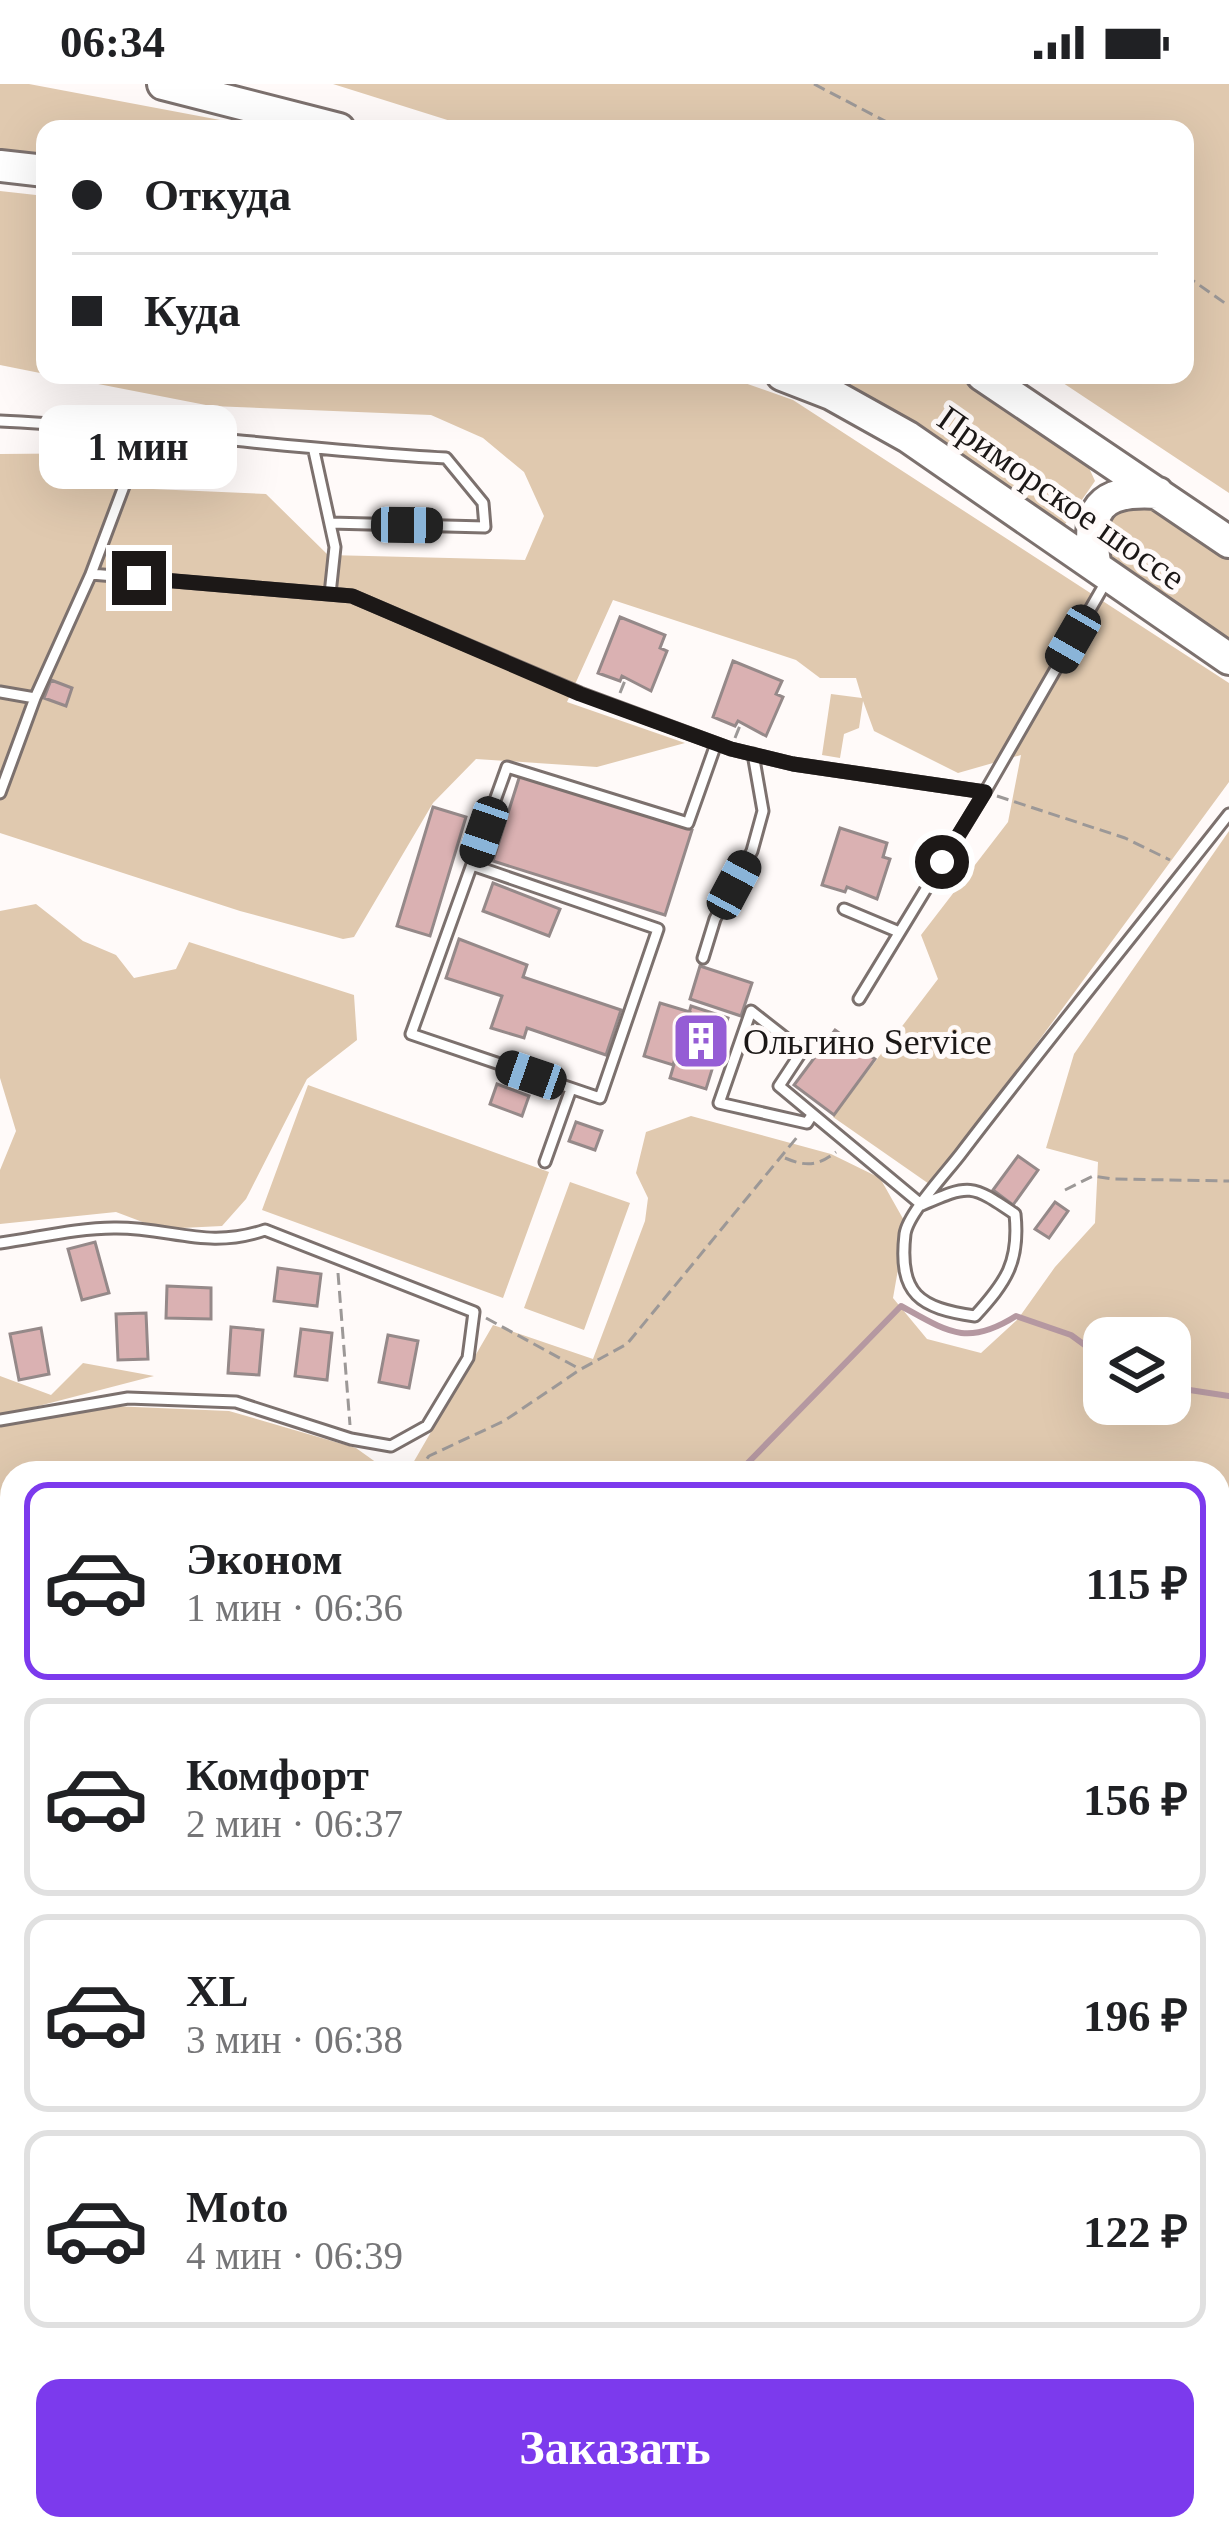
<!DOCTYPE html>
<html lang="ru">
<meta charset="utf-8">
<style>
body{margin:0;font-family:Georgia,serif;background:#f2f2f2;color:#202124;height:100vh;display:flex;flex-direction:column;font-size:45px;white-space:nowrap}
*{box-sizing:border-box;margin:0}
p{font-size:39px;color:#757577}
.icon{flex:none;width:66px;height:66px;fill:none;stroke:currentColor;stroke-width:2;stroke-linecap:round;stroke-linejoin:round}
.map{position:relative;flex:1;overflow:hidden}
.side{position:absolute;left:0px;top:1377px;width:1230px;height:1080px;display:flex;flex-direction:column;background:#fff;border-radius:36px 36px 0 0;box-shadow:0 12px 48px #0002}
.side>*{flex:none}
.banner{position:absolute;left:36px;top:36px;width:1158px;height:264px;border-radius:24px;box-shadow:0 12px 48px #0002;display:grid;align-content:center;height:264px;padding:0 36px;background:#fff}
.buttons{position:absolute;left:1083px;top:1233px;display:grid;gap:24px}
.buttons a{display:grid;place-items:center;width:108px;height:108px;border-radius:24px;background:#fff;box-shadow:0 12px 48px #0002;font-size:60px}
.end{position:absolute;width:54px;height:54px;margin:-27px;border:15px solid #1c1817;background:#fff;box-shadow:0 0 0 6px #fff}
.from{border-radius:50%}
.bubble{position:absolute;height:84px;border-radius:24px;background:#fff;box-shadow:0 12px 48px #0002;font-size:39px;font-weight:800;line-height:84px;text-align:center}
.car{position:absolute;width:36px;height:72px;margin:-36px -18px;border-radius:15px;box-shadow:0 0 9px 3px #0007;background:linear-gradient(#222 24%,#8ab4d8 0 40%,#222 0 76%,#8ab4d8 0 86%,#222 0)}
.banner b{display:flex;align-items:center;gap:42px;height:114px;font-size:45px}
.banner b+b{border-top:3px solid #e0e0e0}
.banner i{width:30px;height:30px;background:#202124}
ul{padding:21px 0 0;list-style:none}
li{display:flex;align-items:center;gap:36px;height:198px;margin:0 24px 18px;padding:0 12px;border:6px solid #e0e0e0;border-radius:24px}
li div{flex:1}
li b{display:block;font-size:45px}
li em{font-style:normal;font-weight:800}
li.on{border-color:#7c3aed}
li>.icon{width:108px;height:108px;stroke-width:1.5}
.button{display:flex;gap:24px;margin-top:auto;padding:24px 36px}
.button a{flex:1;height:138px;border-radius:24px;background:#7c3aed;color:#fff;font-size:48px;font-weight:800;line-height:138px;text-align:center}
.status{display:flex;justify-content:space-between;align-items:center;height:84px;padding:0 60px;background:#fff;direction:ltr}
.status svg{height:33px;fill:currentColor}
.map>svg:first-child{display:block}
.green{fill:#e0c9af;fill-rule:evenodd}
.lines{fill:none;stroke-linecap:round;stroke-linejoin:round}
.stream{stroke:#b598a1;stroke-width:6}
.building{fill:#dab1b2;stroke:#958989;stroke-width:3}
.lane-casing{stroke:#7c716e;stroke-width:15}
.primary-casing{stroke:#7c716e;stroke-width:36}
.path{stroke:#9c9897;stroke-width:3;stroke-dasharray:12 6;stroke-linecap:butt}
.lane{stroke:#fff;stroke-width:9}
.primary{stroke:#fff;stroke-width:30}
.route{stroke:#1c1817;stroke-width:15}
.labels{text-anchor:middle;stroke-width:10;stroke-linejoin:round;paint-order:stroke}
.street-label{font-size:36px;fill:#1c1817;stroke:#fffaf9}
.poi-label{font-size:36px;fill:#1c1817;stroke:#fffaf9;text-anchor:start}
</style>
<div class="status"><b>06:34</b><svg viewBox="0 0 49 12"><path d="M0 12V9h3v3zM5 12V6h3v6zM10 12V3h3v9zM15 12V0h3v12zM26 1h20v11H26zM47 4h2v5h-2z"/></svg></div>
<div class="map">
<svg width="1229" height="2457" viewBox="0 0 1229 2457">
<rect width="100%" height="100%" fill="#fffaf9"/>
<!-- green -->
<path class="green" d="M0 0H29L268 45H45V69L0 65Z
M333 0H1229V409L1051 291H1185V45H476Z
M0 107 45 112V290L0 281Z
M52 291H722L793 316 1229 599V698L932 1102 833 1033 938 895 921 851 1008 738 1021 671 958 689 874 647 863 617 859 644 844 650 840 674 822 671 831 610 862 614 856 594H820L796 576 613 516 567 618 685 659 597 683 476 675 433 719 354 853 343 855 240 827 0 749V370L116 369 130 404 266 410 328 471 525 476 544 432 524 388 483 354 431 331 211 322Z
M808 291H957L1085 375 1095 397 1061 446Z
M1149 421 1229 475V557L1129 493 1107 471 1104 440 1116 425Z
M1229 747V2453L1213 2445H1218V1389H417L413 1379 493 1241 593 1275 645 1137 648 1114 636 1089 646 1048 691 1032 831 1070 880 1094 906 1140 893 1214 927 1255 981 1269 1018 1235 1055 1183 1095 1139 1098 1078 1046 1064 1074 970ZM1104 1254H1170V1320H1104Z
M36 820 83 857 116 871 134 894 176 885 189 858 354 911 357 956 307 995 246 1115 222 1142 161 1145 116 1128 0 1140V1086L16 1047 0 994V827Z
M308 1001 549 1088 503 1214 262 1126Z
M570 1098 630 1119 584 1246 524 1224Z
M83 1279 154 1292 0 1332V1292L51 1311Z
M111 1322 229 1327 356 1364 391 1389H12V2407L0 2396V1340Z
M201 2445H830L800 2457H295L291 2447 272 2446 244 2457H206Z"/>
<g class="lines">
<!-- stream -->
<path class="stream" d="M1170 1303 1229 1312
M738 1389 901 1222C948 1248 967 1263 1016 1232L1071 1251 1104 1275
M0 1612 12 1618
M0 1761 12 1755
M0 2136 12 2140
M1218 2305 1229 2325
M0 2356 12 2338
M1218 2444 1229 2433
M1207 2454 1217 2445"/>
</g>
<!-- building -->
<path class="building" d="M620 533 665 551 660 564 667 567 651 607 622 592 620 597 598 589Z
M733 577 782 597 776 610 783 613 766 652 738 637 735 642 713 633Z
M51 596 72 604 66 622 44 614Z
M520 691 692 746 665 831 493 777Z
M433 723 466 733 430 852 397 842Z
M840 744 887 759 883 773 890 775 877 815 847 803 845 808 822 801Z
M493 799 560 825 549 852 483 827Z
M459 855 527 881 523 893 621 926 606 971 527 944 524 954 491 944 502 912 446 894Z
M700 882 752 899 741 932 690 915Z
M660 919 690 928 673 981 644 972Z
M691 922 728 934 706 1005 670 994Z
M835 946 875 975 834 1031 794 1001Z
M497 1000 529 1012 522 1032 490 1020Z
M576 1038 602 1047 595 1066 569 1057Z
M1018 1072 1038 1086 1013 1121 993 1106Z
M1055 1118 1068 1127 1049 1154 1035 1145Z
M95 1158 109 1209 82 1216 68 1165Z
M278 1184 321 1190 317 1222 274 1217Z
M167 1202 211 1204V1235L166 1234Z
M146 1229 148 1275 118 1276 116 1230Z
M231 1243 263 1246 259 1291 228 1289Z
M41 1244 49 1290 19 1296 10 1250Z
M301 1245 332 1249 327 1296 295 1292Z
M388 1251 418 1257 409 1304 379 1298Z"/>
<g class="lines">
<defs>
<path id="lane" d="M0 337C149 344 297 366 446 374L483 419 485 443 330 439
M126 343 129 389 91 490 352 512 580 609 731 665 793 680 985 708
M314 367 335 463 330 510
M0 608 35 614
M0 709 35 614 91 490
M472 781 658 845 600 1014 411 950 507 683 688 739 716 660
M844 825 899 848
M703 874 715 835 752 767 763 727 753 670
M859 915 985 708 1107 496
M812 1031 807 1039 719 1019 751 927 802 967 779 1002 922 1121
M545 1078 571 1005
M922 1121C970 1100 971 1100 1015 1130 1020 1178 1006 1198 975 1232 920 1224 898 1211 905 1150 908 1129 948 1087 962 1068 1049 954 1140 843 1229 730
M0 1159C37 1154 77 1144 114 1144 170 1143 206 1166 265 1146L474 1228 468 1274 427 1342 391 1362 351 1355 236 1318 128 1314 0 1336"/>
<path id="primary" d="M163 0 339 45
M0 82 45 87
M782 291 831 310 908 353 1229 575
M982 291 1229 458
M1096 483C1084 425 1099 405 1158 409"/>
</defs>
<!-- lane casing -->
<use href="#lane" class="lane-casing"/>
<!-- primary casing -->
<use href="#primary" class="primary-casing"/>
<!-- path -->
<path class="path" d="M814 0 900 45
M1185 191 1229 222
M620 609 626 594
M735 654 741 639
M997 712 1125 754 1170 776
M785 1074C806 1083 818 1082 836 1068
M1065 1106 1093 1092 1113 1095 1229 1097
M338 1189 350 1341
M486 1234 578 1284
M416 1389 429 1372 504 1337 581 1285 627 1260 798 1052
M1218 1621 1229 1606
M0 1959 12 1960
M0 2309 12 2298
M0 2352 12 2355
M497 2445 534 2453 595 2447 641 2457
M1182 2445 1201 2457
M663 2457 692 2445"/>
<!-- lane -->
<use href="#lane" class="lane"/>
<!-- primary -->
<use href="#primary" class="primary"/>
</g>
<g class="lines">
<!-- route -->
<path class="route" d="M139 494 352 512 580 610 731 665 793 680 985 708 942 778"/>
</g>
<!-- icons -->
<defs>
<symbol id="building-square" viewBox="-11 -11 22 22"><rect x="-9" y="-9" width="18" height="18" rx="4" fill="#955dd5" stroke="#fffaf9"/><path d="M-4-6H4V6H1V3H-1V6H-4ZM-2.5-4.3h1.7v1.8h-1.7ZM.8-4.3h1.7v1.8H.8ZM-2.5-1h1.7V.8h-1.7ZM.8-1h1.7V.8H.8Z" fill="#fff"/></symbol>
</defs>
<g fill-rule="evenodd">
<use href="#building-square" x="668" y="924" width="66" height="66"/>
</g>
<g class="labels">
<!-- street labels -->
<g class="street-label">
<text transform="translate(1062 413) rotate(35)" y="13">Приморское шоссе</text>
</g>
<!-- poi labels -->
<g class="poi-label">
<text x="743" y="970">Ольгино Service</text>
</g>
</g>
</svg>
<div class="buttons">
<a><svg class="icon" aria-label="layers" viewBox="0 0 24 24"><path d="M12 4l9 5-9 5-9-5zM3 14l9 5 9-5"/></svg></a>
</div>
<i class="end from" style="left:942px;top:778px"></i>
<i class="end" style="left:139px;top:494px"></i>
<div class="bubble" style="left:39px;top:321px;width:198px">1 мин</div>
<i class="car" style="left:407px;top:441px;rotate:91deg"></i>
<i class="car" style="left:1073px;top:555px;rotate:210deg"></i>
<i class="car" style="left:484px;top:748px;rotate:199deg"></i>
<i class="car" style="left:734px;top:801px;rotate:28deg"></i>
<i class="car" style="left:531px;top:991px;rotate:289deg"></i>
<div class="banner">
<b><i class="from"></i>Откуда</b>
<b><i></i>Куда</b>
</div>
<section class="side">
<ul>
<li class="on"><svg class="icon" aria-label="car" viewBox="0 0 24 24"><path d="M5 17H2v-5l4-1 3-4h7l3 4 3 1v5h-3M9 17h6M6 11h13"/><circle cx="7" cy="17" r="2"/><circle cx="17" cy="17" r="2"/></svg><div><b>Эконом</b><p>1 мин · 06:36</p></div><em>115 ₽</em></li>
<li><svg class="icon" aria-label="car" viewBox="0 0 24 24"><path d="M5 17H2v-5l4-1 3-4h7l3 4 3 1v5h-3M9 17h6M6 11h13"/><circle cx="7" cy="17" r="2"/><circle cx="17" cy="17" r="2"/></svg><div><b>Комфорт</b><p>2 мин · 06:37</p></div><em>156 ₽</em></li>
<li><svg class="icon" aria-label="car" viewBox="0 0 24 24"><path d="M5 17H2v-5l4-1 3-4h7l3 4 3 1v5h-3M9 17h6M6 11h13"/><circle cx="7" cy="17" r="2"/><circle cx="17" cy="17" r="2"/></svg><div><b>XL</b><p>3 мин · 06:38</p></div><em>196 ₽</em></li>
<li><svg class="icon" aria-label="car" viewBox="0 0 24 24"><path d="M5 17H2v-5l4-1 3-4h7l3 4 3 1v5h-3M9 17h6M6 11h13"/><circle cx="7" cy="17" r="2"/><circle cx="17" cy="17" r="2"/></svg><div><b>Moto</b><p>4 мин · 06:39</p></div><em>122 ₽</em></li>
</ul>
<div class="button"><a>Заказать</a></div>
</section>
</div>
